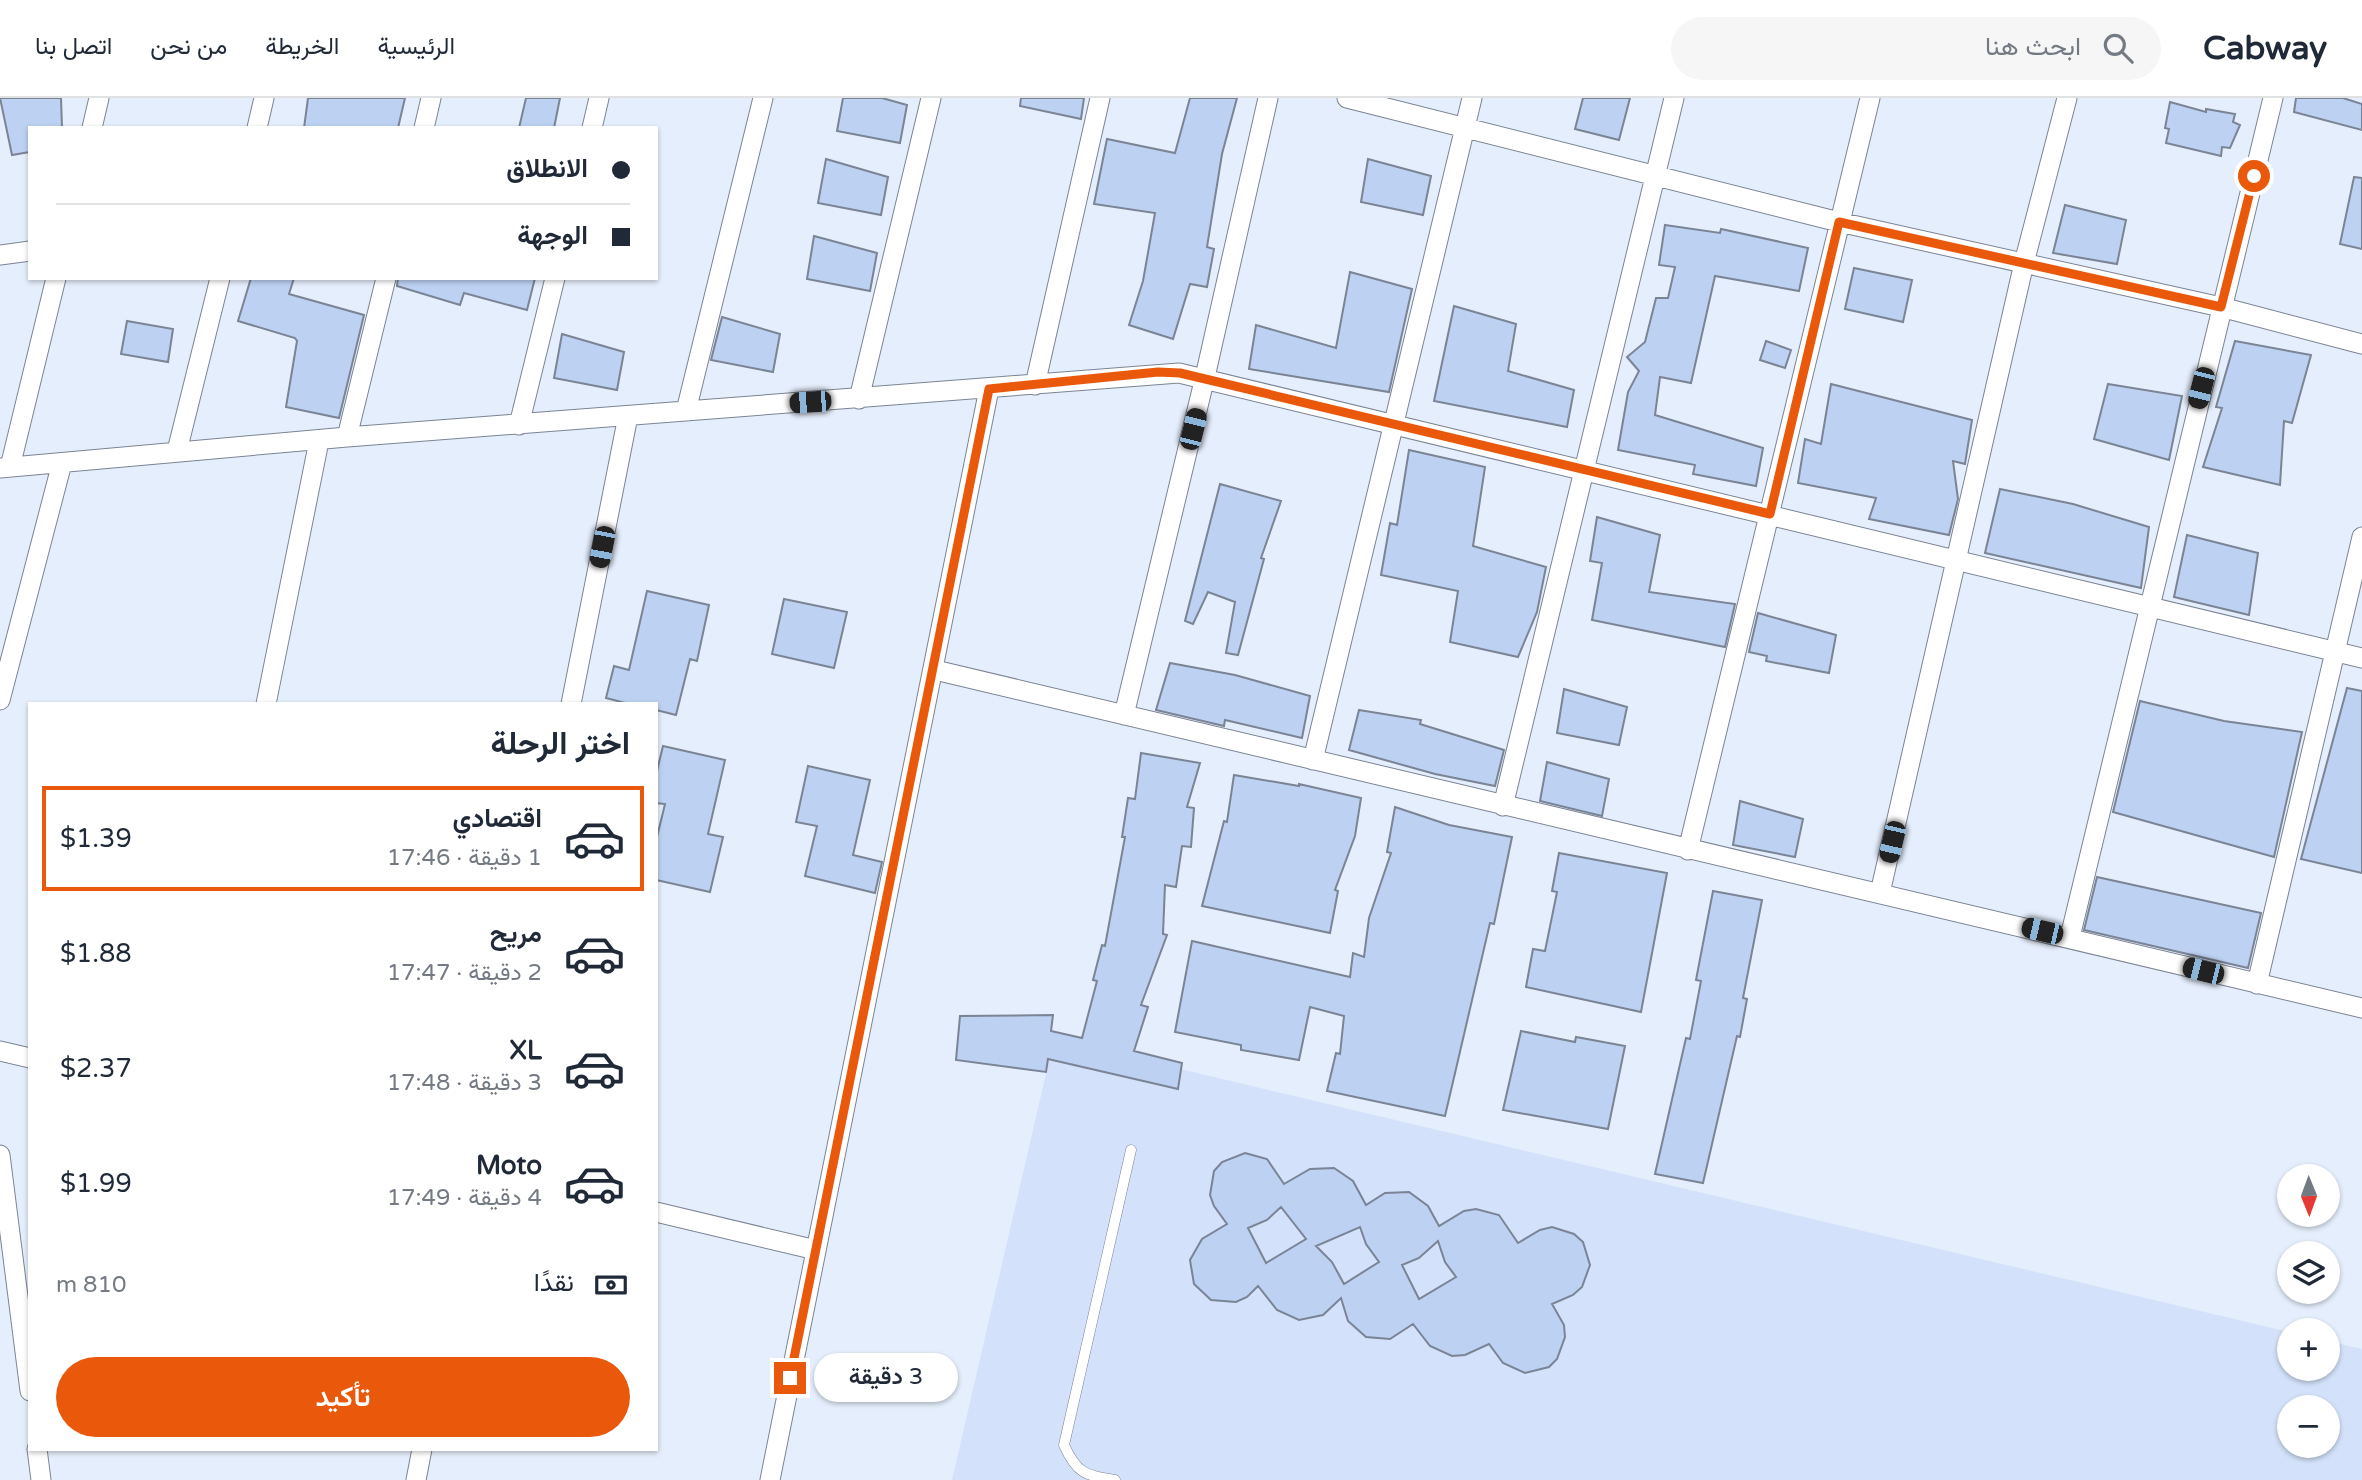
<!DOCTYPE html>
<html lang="ar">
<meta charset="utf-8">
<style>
body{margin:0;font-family:"Varela Round",Vazirmatn,sans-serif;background:#f6f6f7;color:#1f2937;direction:rtl;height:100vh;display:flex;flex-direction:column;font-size:26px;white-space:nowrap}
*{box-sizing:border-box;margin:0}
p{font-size:23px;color:#747a83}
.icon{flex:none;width:38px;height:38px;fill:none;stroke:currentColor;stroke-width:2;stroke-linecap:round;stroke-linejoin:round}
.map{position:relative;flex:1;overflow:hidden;direction:ltr}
.drawer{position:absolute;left:28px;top:604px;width:630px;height:749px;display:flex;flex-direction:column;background:#fff;border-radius:0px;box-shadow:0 2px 5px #0004;direction:rtl}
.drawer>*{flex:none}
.hud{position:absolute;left:28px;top:28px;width:630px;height:154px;border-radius:0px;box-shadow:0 2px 5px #0004;direction:rtl;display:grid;align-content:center;height:154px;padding:0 28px;background:#fff}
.needle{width:46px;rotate:179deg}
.tools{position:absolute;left:2277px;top:1066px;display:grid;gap:14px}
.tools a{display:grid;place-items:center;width:63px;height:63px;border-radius:50%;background:#fff;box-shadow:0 2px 5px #0004;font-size:35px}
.end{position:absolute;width:32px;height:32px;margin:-16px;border:9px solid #ea580c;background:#fff;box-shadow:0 0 0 4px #fff}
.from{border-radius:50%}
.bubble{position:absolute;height:49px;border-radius:24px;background:#fff;box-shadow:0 2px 5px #0004;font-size:23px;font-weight:600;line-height:49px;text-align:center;direction:rtl}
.car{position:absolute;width:21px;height:42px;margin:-21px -10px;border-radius:9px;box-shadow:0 0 5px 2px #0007;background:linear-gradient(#222 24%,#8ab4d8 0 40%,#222 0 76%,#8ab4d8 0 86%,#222 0)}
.hud b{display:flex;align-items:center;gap:24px;height:66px;font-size:26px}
.hud b+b{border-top:2px solid #e0e1e3}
.hud i{width:18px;height:18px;background:#1f2937}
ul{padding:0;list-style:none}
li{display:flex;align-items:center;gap:21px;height:105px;margin:0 14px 10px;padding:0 14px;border:4px solid transparent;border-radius:0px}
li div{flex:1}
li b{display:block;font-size:26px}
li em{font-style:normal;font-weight:600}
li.current{border-color:#ea580c}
li>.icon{width:63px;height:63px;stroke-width:1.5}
h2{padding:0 28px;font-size:32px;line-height:84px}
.pay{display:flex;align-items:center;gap:18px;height:77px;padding:0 28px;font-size:26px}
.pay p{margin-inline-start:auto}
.button{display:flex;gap:14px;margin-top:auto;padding:14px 28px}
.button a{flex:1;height:80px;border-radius:42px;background:#ea580c;color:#fff;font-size:28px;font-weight:600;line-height:80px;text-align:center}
header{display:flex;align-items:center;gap:42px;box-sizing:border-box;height:98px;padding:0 35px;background:#fff;border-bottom:2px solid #e0e1e3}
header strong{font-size:33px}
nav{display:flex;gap:38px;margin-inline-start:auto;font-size:24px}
.search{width:490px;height:63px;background:#f6f6f7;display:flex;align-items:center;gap:18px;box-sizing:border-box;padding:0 24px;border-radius:38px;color:#747a83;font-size:26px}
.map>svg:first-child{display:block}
.built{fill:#d3e2fa;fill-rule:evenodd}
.building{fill:#bdd1f3;stroke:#7a8494;stroke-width:2;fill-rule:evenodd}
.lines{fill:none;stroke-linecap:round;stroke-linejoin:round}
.service-casing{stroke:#7b8494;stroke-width:11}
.minor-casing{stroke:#7b8494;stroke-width:21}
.service{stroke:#fff;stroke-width:10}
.minor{stroke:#fff;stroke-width:19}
.route{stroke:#ea580c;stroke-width:9}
</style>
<header>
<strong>Cabway</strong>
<div class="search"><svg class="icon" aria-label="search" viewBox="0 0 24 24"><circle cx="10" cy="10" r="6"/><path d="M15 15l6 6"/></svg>ابحث هنا</div>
<nav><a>الرئيسية</a><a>الخريطة</a><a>من نحن</a><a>اتصل بنا</a></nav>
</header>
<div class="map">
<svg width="2362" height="1382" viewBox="0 0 2362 1382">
<rect width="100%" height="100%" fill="#e5eefc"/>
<!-- built -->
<path class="built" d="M1054 941 2289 1234V1270H2328V1243L2362 1251V1382H952ZM2289 1309H2328V1348H2289Z"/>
<!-- building -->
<path class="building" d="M0 0H61L62 30H30V54L12 57Z
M308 0H405L398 30H304Z
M526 0H560L554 30H519Z
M843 0H882L907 7 900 45 837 33Z
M1021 0H1084L1081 21 1020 8Z
M1190 0H1237L1222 56 1207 149 1214 151 1207 189 1190 186 1173 241 1129 227 1143 183 1155 115 1094 106 1107 41 1175 55Z
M1583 0H1630L1619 42 1575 31Z
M2296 0H2343L2362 6V32L2294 14Z
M2170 4 2206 14V11L2235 16 2233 24 2240 27 2230 50 2222 49 2221 58 2166 45 2169 31 2165 30Z
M826 61 888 79 881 117 818 105Z
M1368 61 1431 78 1423 117 1361 104Z
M2354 79 2362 80V151L2340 146Z
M2065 107 2126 122 2117 166 2053 155Z
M1665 127 1720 135 1721 131 1808 150 1799 193 1715 178 1691 285 1660 279 1655 317 1763 350 1756 388 1693 376 1695 367 1618 352 1628 294 1639 273 1627 259 1645 244 1656 200H1668L1675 169 1659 167Z
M814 138 877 155 870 193 807 181Z
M1854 170 1912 182 1903 224 1845 211Z
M1350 174 1412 191 1389 294 1249 271 1256 227 1336 250Z
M251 180H294L289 196 364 217 339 320 286 309 297 243 295 240 238 223Z
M398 180H535L527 212 464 195 460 207 397 188Z
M1454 208 1516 226 1508 273 1574 292 1567 329 1434 303Z
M722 219 780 236 773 274 711 262Z
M127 223 173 231 168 264 121 256Z
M562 236 624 254 617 292 554 280Z
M1766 243 1791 252 1785 270 1760 262Z
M2235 243 2311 257 2292 325 2284 323 2280 387 2203 369 2222 310 2216 309Z
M1831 286 1972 322 1965 366 1953 363 1958 401 1949 437 1869 421 1876 400 1798 385 1805 341 1821 346Z
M2108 286 2182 298 2169 362 2094 341Z
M1409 352 1485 369 1473 448 1546 469 1537 514 1518 559 1450 544 1458 493 1381 477 1390 425 1397 427Z
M1220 386 1281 403 1261 460 1264 461 1238 557 1226 555 1235 504 1208 494 1193 526 1185 523Z
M2000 391 2073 406 2149 429 2141 490 1985 455Z
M1597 419 1660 437 1649 494 1735 506 1725 549 1592 522 1602 465 1590 463Z
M2187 437 2258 455 2249 517 2174 499Z
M647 493 709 507 697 563 690 561 676 617 656 612V606H629L606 600 614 568 629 572Z
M784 501 847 514 834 570 772 556Z
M1758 515 1836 537 1829 575 1766 563 1767 558 1749 554Z
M1170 565 1235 577 1310 598 1302 640 1225 622 1224 628 1156 612Z
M2347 590 2362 593V775L2301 761Z
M1564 591 1627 609 1619 647 1557 635Z
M2140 603 2224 623 2302 634 2274 759 2113 714Z
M1359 612 1421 622 1420 626 1504 652 1495 688 1435 676 1349 652Z
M663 648 725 662 708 736 723 739 710 794 656 782V743L665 706 656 705V677Z
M1141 655 1200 665 1187 709 1194 710 1191 749 1182 748 1176 789 1165 787 1163 836 1167 837 1141 907 1148 909 1134 953 1182 965 1178 991 1048 961 1046 974 956 962 960 918 1053 917 1051 933 1082 940 1097 883 1093 882 1102 847 1105 848 1125 739H1122L1128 700 1135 701Z
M1547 664 1609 681 1602 718 1540 703Z
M808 668 870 682 853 757 882 764 875 795 805 778 817 728 796 724Z
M1234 677 1299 688V686L1361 700 1355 738 1335 792 1338 793 1330 835 1202 808 1224 723 1227 724Z
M1740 703 1803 721 1795 759 1733 747Z
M1395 709 1449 727 1512 739 1494 826 1490 825 1445 1018 1327 993 1336 955 1340 956 1344 918 1310 909 1299 962 1241 952V947L1175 934 1192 843 1350 879 1353 855 1364 859 1369 820 1391 755 1387 754Z
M1559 755 1667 775 1641 914 1526 889 1533 851 1545 853 1557 794 1552 793Z
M2097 779 2261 815 2248 870 2084 832Z
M1713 793 1762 802 1743 900 1747 901 1740 939 1737 938 1703 1085 1655 1076 1686 940 1690 941 1701 883 1696 882Z
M1521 933 1575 944 1576 939 1625 948 1608 1031 1503 1012Z
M1245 1055 1267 1061 1284 1086 1310 1071 1334 1070 1353 1083 1366 1107 1385 1095 1409 1094 1428 1108 1439 1128 1464 1113 1476 1111 1499 1117 1518 1145 1540 1132 1552 1129 1574 1136 1583 1144 1590 1167 1582 1189 1573 1197 1552 1206 1564 1227 1565 1239 1557 1261 1549 1269 1525 1275 1503 1265 1489 1246 1465 1257 1452 1258 1430 1248 1413 1226 1390 1241 1366 1239 1348 1223 1341 1200 1323 1217 1299 1222 1277 1212 1258 1188 1247 1199 1236 1204 1211 1202 1194 1186 1190 1162 1202 1141 1227 1126 1214 1108 1210 1097 1214 1073 1222 1064ZM1281 1109 1306 1141 1266 1165 1248 1130 1267 1122ZM1360 1129 1366 1146 1379 1164 1344 1186 1332 1164 1316 1148ZM1438 1143 1445 1164 1456 1179 1419 1201 1402 1167 1419 1160Z"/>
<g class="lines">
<defs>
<path id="service" d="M1115 1382C1085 1377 1077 1376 1064 1347L1131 1052"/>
<path id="minor" d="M1347 0 1839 124 2221 209 2362 246
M92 30 99 0
M257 30 264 0
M424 30 431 0
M592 30 599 0
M0 157 30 153
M1035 287 1100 0
M859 301 931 0
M686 313 763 0
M519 327 555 180
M347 339 386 180
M177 353 220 180
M10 369 56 180
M0 370 347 339 1179 275 2362 560
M935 572 2362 910
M0 602 62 365
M266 606 319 343
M571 606 628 318
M1124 617 1205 279 1268 0
M1313 662 1472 0
M1503 708 1674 0
M1688 752 1870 0
M1880 795 2024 165 2067 0
M2070 839 2273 0
M2257 886 2362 439
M0 953 30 960
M0 1057 30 1293
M656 1114 816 1152
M37 1351 41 1382
M416 1382 422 1351
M770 1382 989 291"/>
</defs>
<!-- service casing -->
<use href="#service" class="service-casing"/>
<!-- minor casing -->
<use href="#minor" class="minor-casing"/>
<!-- service -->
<use href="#service" class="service"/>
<!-- minor -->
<use href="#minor" class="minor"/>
</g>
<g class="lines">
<!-- route -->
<path class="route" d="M790 1280 989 291 1158 274 1180 275 1770 416 1839 124 2221 209 2254 78"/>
</g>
</svg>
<div class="tools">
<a><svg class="needle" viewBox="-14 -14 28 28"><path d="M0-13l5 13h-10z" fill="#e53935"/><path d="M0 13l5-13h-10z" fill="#747a83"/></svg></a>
<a><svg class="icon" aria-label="layers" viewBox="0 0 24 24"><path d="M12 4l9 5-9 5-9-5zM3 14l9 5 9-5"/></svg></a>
<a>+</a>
<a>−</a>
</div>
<i class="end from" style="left:2254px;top:78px"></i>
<i class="end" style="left:790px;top:1280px"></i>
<div class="bubble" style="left:814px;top:1255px;width:144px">3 دقيقة</div>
<i class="car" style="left:2201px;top:290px;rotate:194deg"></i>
<i class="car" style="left:810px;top:304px;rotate:266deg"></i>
<i class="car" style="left:1193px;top:331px;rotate:14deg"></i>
<i class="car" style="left:602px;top:449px;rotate:191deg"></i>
<i class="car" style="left:1892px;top:744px;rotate:193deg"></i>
<i class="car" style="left:2042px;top:833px;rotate:283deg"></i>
<i class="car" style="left:2203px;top:873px;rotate:284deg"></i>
<div class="hud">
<b><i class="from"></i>الانطلاق</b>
<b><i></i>الوجهة</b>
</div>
<section class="drawer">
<h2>اختر الرحلة</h2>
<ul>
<li class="current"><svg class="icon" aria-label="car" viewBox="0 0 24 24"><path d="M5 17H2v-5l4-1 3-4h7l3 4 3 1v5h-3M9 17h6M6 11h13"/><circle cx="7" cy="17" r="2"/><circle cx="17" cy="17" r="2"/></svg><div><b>اقتصادي</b><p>1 دقيقة · 17:46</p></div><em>$1.39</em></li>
<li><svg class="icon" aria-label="car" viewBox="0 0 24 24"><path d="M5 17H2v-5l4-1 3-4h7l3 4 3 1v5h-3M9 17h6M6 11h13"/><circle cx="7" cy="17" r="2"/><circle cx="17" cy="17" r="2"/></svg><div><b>مريح</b><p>2 دقيقة · 17:47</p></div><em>$1.88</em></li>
<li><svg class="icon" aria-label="car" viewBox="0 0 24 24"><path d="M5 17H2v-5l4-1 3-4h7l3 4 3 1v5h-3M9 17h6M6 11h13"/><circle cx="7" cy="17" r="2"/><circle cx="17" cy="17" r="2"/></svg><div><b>XL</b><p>3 دقيقة · 17:48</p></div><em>$2.37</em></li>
<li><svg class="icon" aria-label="car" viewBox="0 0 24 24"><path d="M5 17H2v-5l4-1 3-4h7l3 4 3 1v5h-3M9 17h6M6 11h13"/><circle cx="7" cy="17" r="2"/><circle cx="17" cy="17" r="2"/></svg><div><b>Moto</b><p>4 دقيقة · 17:49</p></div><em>$1.99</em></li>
</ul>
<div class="pay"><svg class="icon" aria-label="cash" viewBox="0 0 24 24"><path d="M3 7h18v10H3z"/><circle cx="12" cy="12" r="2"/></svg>نقدًا<p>810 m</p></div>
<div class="button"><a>تأكيد</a></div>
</section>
</div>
